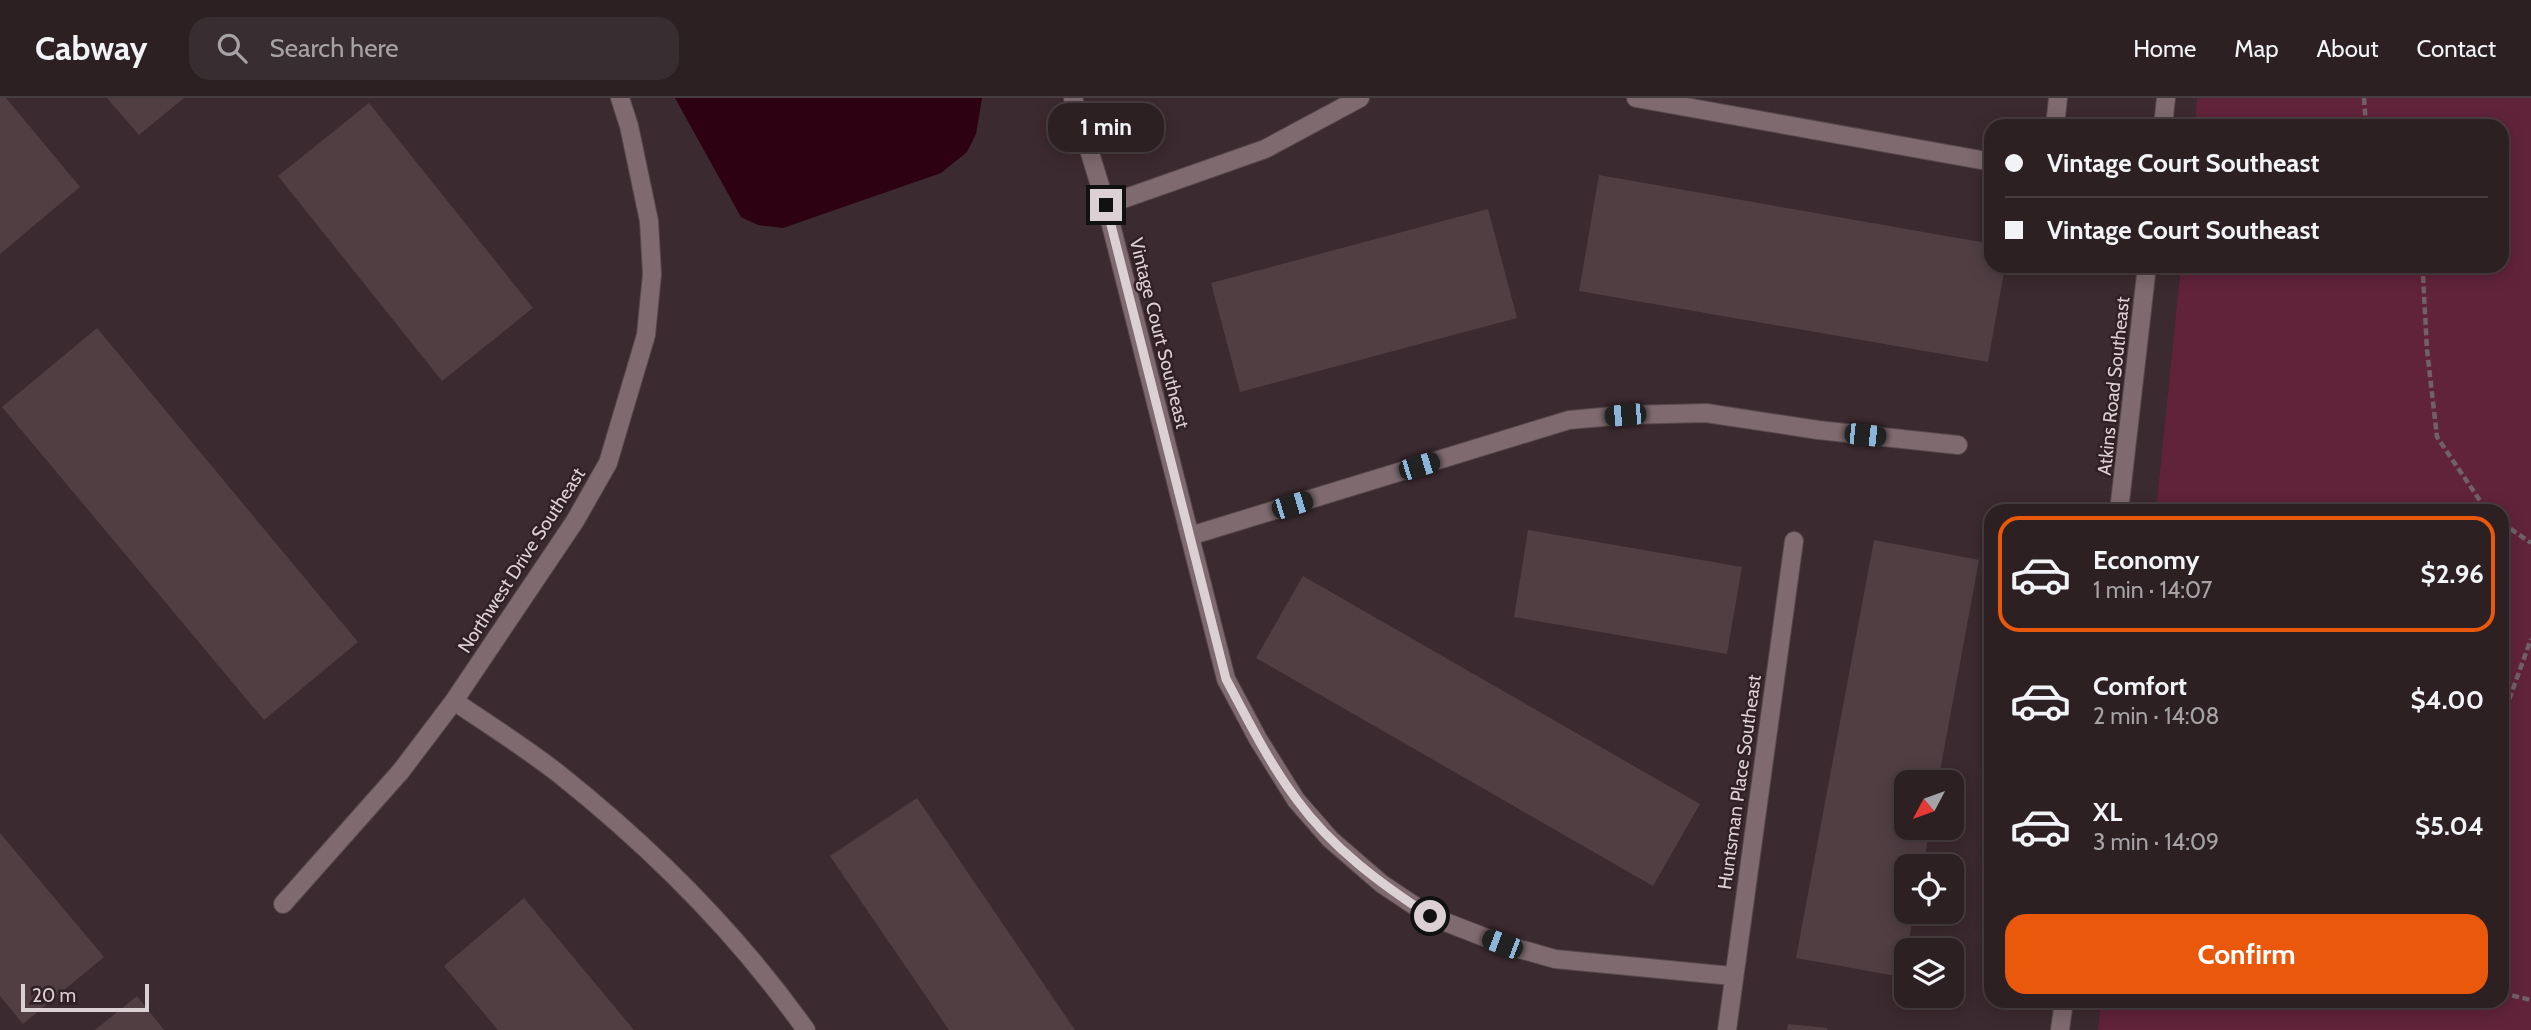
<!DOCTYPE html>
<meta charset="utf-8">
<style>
body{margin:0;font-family:Cabin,sans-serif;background:#382d30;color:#f1f3f6;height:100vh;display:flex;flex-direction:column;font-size:26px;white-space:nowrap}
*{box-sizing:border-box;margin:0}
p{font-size:23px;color:#a6a3a6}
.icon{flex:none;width:38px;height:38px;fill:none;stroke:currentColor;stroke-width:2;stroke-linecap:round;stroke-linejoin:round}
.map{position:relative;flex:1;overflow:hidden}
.panel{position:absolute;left:1984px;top:406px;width:525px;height:504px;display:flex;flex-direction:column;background:#2c2023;border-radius:21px;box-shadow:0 4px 18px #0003,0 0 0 2px #483e41}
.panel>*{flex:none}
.guide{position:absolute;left:1984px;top:21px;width:525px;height:154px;border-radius:21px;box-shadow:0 4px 18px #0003,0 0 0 2px #483e41;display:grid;align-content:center;height:154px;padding:0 21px;background:#2c2023}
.needle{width:46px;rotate:229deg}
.buttons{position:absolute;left:1894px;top:672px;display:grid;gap:14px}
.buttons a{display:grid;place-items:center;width:70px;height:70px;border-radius:14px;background:#2c2023;box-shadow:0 4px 18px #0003,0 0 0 2px #483e41;font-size:35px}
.scale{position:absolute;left:21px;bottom:18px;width:128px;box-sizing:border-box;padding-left:7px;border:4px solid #dbd0d3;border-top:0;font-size:19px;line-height:24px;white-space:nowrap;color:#dbd0d3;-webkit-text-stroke:5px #312025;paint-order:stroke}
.end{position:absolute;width:32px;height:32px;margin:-16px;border:9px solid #dbd0d3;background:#111;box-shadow:0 0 0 4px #111}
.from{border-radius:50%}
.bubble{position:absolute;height:49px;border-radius:21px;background:#2c2023;box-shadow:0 4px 18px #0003,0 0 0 2px #483e41;font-size:23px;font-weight:800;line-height:49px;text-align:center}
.car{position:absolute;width:21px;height:42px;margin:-21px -10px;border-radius:9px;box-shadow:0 0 5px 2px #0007;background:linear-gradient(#222 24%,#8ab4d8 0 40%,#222 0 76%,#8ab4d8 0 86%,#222 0)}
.guide b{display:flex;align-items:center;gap:24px;height:66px;font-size:26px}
.guide b+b{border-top:2px solid #483e41}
.guide i{width:18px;height:18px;background:#f1f3f6}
ul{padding:12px 0 0;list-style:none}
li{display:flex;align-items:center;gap:21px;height:116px;margin:0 14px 10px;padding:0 7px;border:4px solid transparent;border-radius:21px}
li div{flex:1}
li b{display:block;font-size:26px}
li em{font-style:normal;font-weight:800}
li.on{border-color:#ea580c}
li>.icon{width:63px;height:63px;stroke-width:1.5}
.button{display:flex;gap:14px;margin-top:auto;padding:14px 21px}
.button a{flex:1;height:80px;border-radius:21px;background:#ea580c;color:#fff;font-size:28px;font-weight:800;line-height:80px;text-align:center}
header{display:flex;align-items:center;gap:42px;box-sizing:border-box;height:98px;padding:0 35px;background:#2c2023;border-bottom:2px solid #483e41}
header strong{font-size:33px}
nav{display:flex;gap:38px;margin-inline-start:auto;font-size:24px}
.search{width:490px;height:63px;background:#382d30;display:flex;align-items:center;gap:18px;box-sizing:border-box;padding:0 24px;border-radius:21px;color:#a6a3a6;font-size:26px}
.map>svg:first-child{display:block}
.green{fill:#61233a}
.water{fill:#2d0012}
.building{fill:#503e43}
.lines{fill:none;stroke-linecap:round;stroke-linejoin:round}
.lane-casing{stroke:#56484c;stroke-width:20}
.street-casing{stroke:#56484c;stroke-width:20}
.path{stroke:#706166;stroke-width:4.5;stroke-dasharray:7 3.5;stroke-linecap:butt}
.lane{stroke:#7e6a6f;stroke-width:18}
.street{stroke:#7e6a6f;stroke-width:18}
.route{stroke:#dbd0d3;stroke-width:9}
.labels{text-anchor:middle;stroke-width:5;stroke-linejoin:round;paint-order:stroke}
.street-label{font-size:19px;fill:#dbd0d3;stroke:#312025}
</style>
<header>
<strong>Cabway</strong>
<div class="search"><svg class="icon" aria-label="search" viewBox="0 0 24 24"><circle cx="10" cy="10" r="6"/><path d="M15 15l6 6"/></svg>Search here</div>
<nav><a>Home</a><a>Map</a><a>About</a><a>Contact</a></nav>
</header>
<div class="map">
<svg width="2531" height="932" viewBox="0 0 2531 932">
<rect width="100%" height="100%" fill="#3b2a2f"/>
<!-- green -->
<path class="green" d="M2197 0H2531V932H2098L2101 903H2502V413H2156L2181 168H2502V28H2195Z"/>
<!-- water -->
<path class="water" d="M675 0H982L976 36 967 54 941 75 783 130 758 127 741 119Z"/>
<!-- building -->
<path class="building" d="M0 0H6L80 89 0 156Z
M107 0H184L139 37Z
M369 5 533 210 442 283 278 78Z
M1599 77 1992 146V168H2005L1988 264 1579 193Z
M1488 111 1517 220 1240 294 1211 185Z
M97 230 358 544 264 622 2 309Z
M1528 432 1742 469 1727 556 1514 519Z
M1874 442 1979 462 1938 684H1906V730H1930L1923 768H1906V814H1914L1902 879 1796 860Z
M1303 478 1700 706 1653 788 1256 560Z
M917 700 1075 932H949L830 758Z
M0 735 104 859 23 926 0 898Z
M524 800 634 932H498L444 868Z
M137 898 164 932H95Z
M1788 926 1827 930V932H1787Z"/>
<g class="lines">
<defs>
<path id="lane" d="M2055 28 2058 0"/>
<path id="street" d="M1073 0 1106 107 1226 581 1258 641 1296 702 1330 741 1382 786 1430 818 1502 846 1555 861 1732 878
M1636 0 1992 64
M2163 28 2166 0
M1106 107 1265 51 1360 0
M2119 413 2147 168
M1190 438 1569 322 1625 317 1706 315 1818 332 1958 347
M454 603C489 627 526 650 559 676 652 750 737 835 806 932
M283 806 401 673 454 603 575 423 608 365 646 237 652 176 649 123 629 28 620 0
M1727 932 1794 443
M2060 932 2064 903"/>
</defs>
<!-- lane casing -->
<use href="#lane" class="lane-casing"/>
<!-- street casing -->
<use href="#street" class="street-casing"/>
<!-- path -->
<path class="path" d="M2364 0 2366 28
M2420 168 2423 177 2427 252 2437 339 2487 413
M2502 425 2531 445
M2502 621 2531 541
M2502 895 2531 902"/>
<!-- lane -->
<use href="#lane" class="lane"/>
<!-- street -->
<use href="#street" class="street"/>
</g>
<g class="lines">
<!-- route -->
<path class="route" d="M1106 107 1226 581C1248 622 1269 665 1297 702 1332 750 1381 786 1430 818"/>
</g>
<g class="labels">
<!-- street labels -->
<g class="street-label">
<text transform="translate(1160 235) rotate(76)" y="7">Vintage Court Southeast</text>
<text transform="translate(2113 288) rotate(-84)" y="7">Atkins Road Southeast</text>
<text transform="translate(521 462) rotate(-57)" y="7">Northwest Drive Southeast</text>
<text transform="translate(1739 684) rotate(-82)" y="7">Huntsman Place Southeast</text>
</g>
</g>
</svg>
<div class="buttons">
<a><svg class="needle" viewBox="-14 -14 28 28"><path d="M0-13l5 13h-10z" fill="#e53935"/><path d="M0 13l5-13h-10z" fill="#a6a3a6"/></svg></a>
<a><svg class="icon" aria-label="locate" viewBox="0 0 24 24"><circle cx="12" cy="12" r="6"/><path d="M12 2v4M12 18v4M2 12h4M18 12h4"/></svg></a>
<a><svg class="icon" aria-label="layers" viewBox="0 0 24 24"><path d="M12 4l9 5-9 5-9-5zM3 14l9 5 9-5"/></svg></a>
</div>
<div class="scale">20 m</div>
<i class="end from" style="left:1430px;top:818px"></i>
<i class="end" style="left:1106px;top:107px"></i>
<div class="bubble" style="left:1048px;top:5px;width:116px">1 min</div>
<i class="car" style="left:1625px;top:317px;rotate:265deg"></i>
<i class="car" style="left:1865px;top:337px;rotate:96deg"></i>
<i class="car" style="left:1419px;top:368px;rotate:73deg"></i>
<i class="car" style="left:1292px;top:407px;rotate:73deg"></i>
<i class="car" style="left:1502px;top:846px;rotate:291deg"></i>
<div class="guide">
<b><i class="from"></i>Vintage Court Southeast</b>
<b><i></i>Vintage Court Southeast</b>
</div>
<section class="panel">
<ul>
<li class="on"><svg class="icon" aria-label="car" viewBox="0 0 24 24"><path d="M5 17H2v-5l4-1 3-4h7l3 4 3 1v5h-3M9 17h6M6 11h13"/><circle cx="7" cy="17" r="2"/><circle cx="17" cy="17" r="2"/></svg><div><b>Economy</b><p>1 min · 14:07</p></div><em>$2.96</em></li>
<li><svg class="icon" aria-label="car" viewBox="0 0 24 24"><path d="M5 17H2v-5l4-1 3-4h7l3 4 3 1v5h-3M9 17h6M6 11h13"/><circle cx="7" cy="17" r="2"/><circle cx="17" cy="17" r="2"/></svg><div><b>Comfort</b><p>2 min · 14:08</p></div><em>$4.00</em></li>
<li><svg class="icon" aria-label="car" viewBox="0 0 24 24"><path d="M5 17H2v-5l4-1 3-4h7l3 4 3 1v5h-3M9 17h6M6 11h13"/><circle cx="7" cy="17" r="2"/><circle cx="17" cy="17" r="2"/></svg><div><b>XL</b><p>3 min · 14:09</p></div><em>$5.04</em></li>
</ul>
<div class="button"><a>Confirm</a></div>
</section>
</div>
